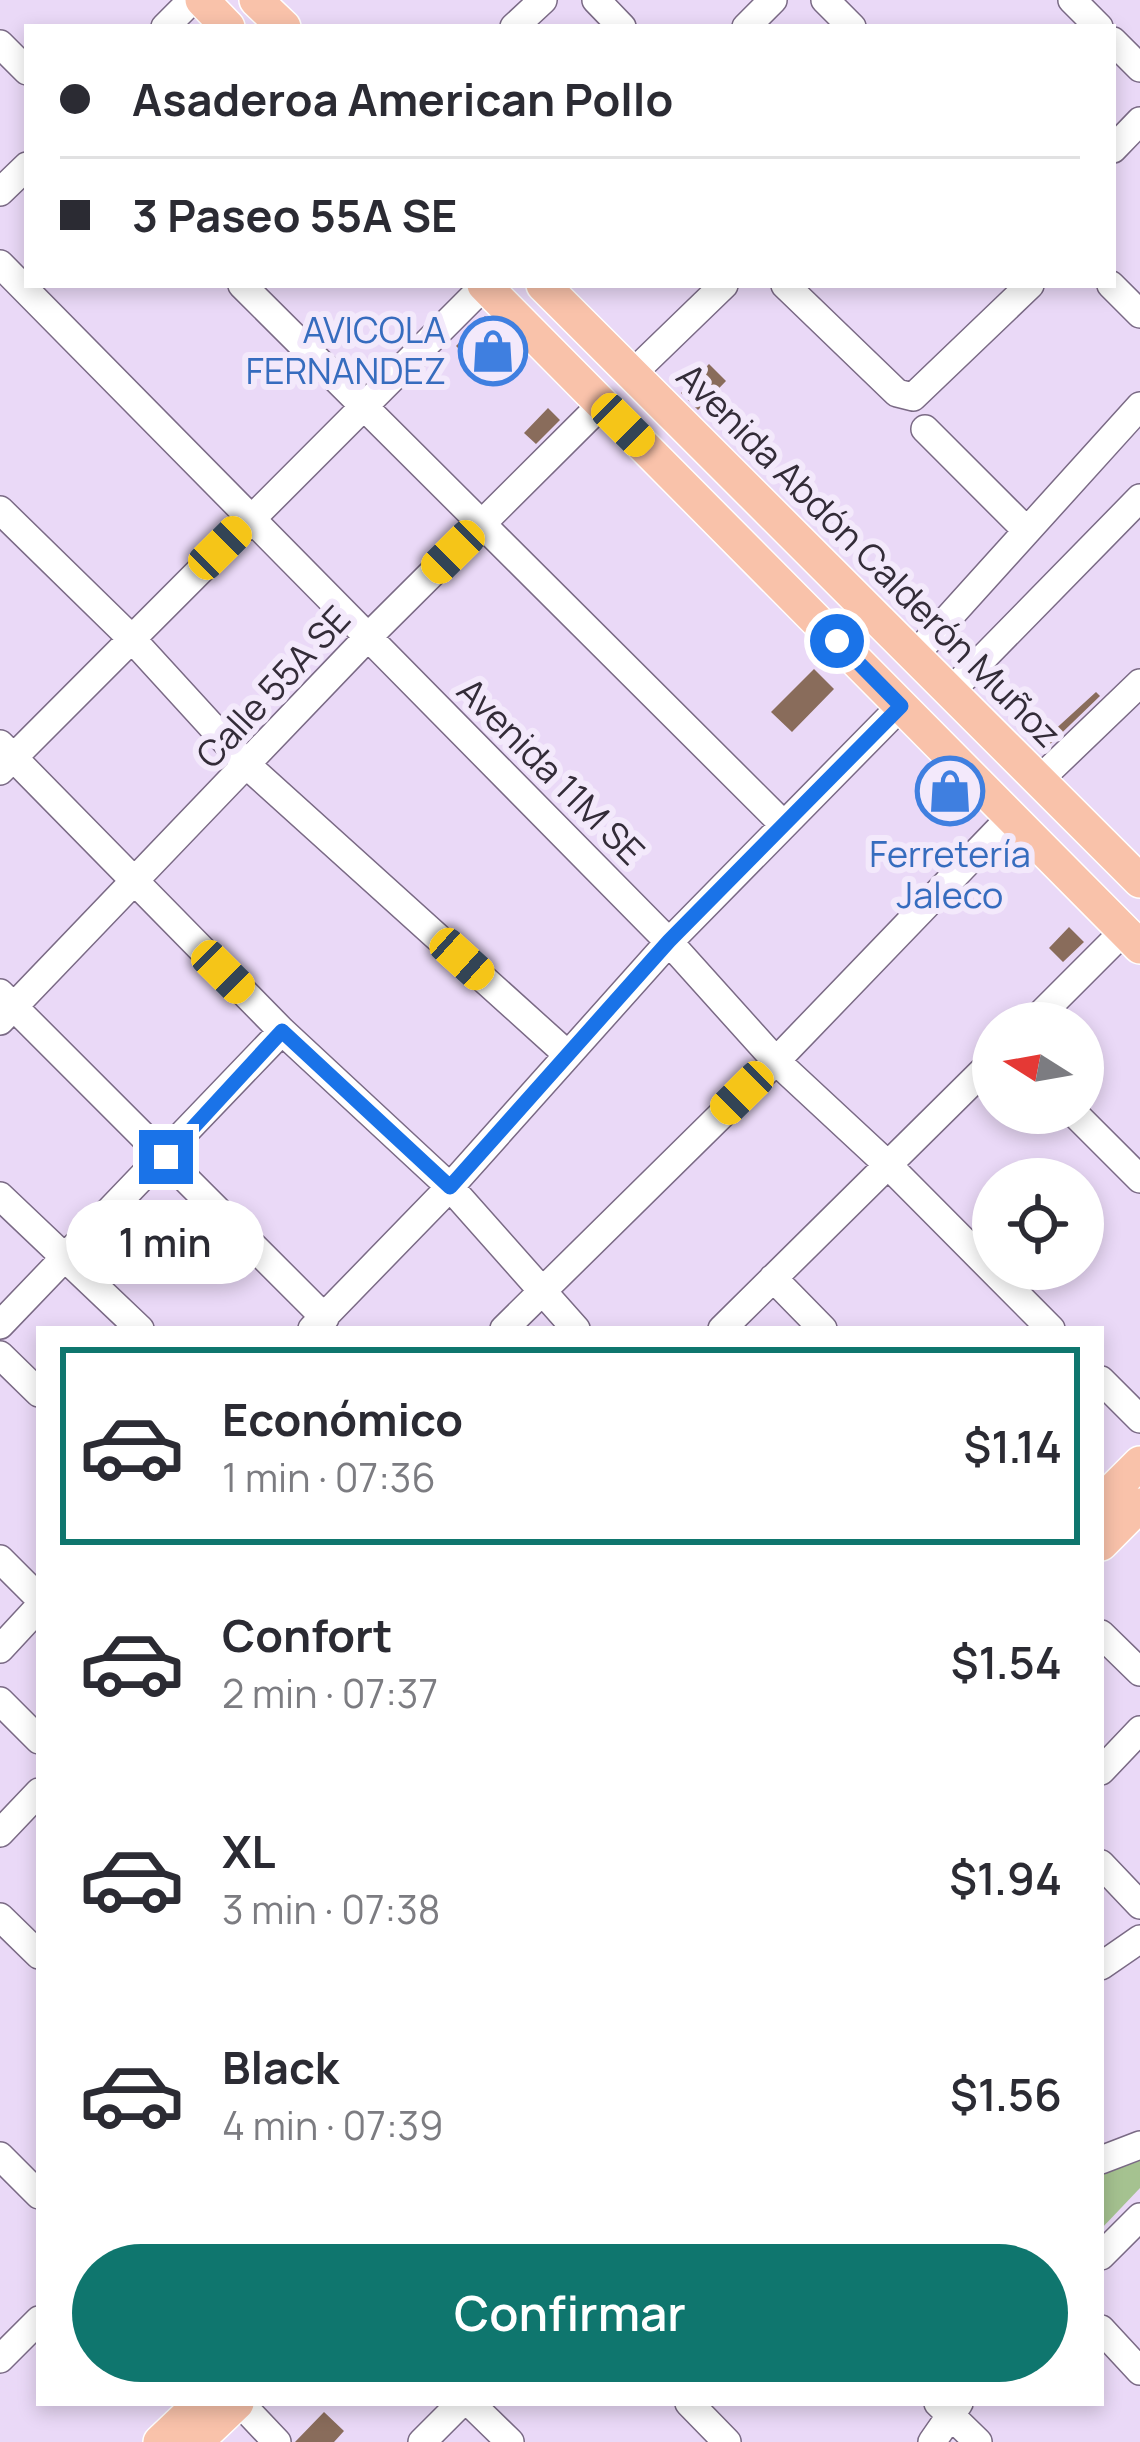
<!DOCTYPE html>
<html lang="es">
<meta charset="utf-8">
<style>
body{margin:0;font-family:Manrope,sans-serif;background:#f2f2f3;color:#2b2b33;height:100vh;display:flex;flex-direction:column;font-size:45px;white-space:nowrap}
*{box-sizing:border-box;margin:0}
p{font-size:39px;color:#7c7c81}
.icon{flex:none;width:66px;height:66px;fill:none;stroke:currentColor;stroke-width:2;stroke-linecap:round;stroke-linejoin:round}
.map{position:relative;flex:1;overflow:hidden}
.sheet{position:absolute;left:36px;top:1326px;width:1068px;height:1080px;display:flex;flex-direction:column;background:#fff;border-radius:0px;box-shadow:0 6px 18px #0003}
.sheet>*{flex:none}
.hud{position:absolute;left:24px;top:24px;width:1092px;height:264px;border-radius:0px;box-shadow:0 6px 18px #0003;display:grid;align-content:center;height:264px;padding:0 36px;background:#fff}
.needle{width:78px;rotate:281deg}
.buttons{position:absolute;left:972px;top:1002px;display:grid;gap:24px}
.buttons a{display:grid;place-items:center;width:132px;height:132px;border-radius:50%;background:#fff;box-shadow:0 6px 18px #0003;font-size:60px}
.end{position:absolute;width:54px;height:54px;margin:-27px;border:15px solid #1a73e8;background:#fff;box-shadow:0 0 0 6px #fff}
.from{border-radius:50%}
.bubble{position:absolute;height:84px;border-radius:42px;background:#fff;box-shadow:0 6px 18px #0003;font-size:39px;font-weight:600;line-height:84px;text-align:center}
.car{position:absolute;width:36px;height:72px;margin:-36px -18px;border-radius:15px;box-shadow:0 0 9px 3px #0007;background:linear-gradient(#f5c518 24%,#345 0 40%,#f5c518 0 76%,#345 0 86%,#f5c518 0)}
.hud b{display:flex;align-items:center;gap:42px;height:114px;font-size:45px}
.hud b+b{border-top:3px solid #e1e1e2}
.hud i{width:30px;height:30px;background:#2b2b33}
ul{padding:21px 0 0;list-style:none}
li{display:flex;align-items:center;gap:36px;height:198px;margin:0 24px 18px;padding:0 12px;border:6px solid transparent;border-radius:0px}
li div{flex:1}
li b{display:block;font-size:45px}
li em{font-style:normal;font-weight:600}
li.on{border-color:#0f766e}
li>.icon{width:108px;height:108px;stroke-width:1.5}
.cta{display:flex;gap:24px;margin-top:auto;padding:24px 36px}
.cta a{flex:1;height:138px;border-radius:72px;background:#0f766e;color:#fff;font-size:48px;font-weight:600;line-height:138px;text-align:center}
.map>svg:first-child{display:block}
.green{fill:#a5c290}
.building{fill:#896c5b}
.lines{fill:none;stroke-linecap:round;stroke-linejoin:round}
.minor-casing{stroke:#7a6a85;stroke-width:30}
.major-casing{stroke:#fff;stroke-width:36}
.minor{stroke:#fff;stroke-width:27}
.major{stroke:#f9c2aa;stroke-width:33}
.route{stroke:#1a73e8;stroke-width:15}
.labels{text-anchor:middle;stroke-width:12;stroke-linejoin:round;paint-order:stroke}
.shop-label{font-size:36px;fill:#366cbe;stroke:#f3e9fb;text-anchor:end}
.street-label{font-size:36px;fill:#332c38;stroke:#f3e9fb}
</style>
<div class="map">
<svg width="1140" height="2442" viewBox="0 0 1140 2442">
<rect width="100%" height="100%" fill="#ead9f7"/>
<!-- green -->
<path class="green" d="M1140 2154V2188L1101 2229V2169Z"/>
<!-- building -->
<path class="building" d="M485 316 526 358 495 385 456 346Z
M709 364 726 381 698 410 681 393Z
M548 408 560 420 536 444 524 433Z
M814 669 834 689 792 732 771 712Z
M1096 692 1100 696 1043 751 1038 745Z
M1069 927 1084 942 1063 962 1049 948Z
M324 2412 344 2431 334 2442H295Z"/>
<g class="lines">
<defs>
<path id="minor" d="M596 0 622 27
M825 0 852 27
M1072 0 1099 27
M165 27 192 0
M514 27 543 0
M746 27 773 0
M1113 41 1140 68
M0 44 27 71
M1113 149 1140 121
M0 192 27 166
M0 264 669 942 776 1061 888 1165 1051 1329
M242 285 784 825
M785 285 897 393 913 397 1030 285
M1111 285 1140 314
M632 374 724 285
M925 429 1027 531
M0 510 131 638 249 767 568 1055
M914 656 1140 406
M950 692 1140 498
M0 744 282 1031 450 1187 576 1329
M0 771 485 285
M1039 780 1140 683
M0 993 325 1318
M0 1021 368 637 602 404
M1032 1023 1124 931
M1074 1113 1140 1179
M0 1196 140 1329
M773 1278 823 1329
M0 1325 282 1031
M312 1329 450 1187 669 942 901 706
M504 1329 776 1061 1010 818
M722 1329 993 1061
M0 1355 39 1393
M1101 1380 1140 1419
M0 1559 39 1598
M1101 1634 1140 1672
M0 1649 39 1607
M0 1701 39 1740
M1101 1771 1140 1730
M0 1833 39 1792
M1101 1864 1140 1905
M0 1917 39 1955
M1101 1966 1140 1939
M0 2156 39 2195
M1101 2160 1140 2145
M1101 2256 1140 2217
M1101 2329 1140 2371
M0 2359 39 2320
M240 2403 277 2442
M470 2403 510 2442
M689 2403 727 2442
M938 2403 978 2442
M422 2442 461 2403
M932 2442 959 2403"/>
<path id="major" d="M202 0 228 27
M256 0 284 27
M484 285 1140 947
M543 285 1140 881
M1101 1502 1140 1463
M1101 1544 1140 1505
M160 2442 201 2403
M196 2442 237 2403"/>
</defs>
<!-- minor casing -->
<use href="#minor" class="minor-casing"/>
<!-- major casing -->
<use href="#major" class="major-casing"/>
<!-- minor -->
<use href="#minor" class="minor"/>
<!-- major -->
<use href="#major" class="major"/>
</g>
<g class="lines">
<!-- route -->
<path class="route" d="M166 1157 282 1031 450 1187 669 941 901 706 837 641"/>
</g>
<!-- icons -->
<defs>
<symbol id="shop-ring" viewBox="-11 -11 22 22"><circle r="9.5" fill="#f3e9fb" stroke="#3f7fe0" stroke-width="1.5"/><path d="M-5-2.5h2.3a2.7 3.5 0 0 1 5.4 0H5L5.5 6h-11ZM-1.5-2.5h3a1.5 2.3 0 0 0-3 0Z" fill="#3f7fe0"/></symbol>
</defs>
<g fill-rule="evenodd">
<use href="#shop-ring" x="455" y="313" width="76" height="76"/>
<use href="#shop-ring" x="912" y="753" width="76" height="76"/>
</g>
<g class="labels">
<!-- shop labels -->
<g class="shop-label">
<text x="446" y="343">AVICOLA<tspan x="446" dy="41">FERNANDEZ</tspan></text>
<text x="950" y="867" text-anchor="middle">Ferretería<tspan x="950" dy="41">Jaleco</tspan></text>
</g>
<!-- street labels -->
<g class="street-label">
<text transform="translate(869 555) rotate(45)" y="13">Avenida Abdón Calderón Muñoz</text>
<text transform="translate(273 687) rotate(-47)" y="13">Calle 55A SE</text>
<text transform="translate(551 771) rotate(45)" y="13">Avenida 11M SE</text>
</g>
</g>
</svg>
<div class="buttons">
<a><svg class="needle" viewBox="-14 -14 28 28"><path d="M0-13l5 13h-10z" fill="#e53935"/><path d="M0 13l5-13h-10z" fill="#7c7c81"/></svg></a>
<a><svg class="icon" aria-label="locate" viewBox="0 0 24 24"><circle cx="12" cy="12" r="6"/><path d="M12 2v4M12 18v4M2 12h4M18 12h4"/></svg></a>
</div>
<i class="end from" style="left:837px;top:641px"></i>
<i class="end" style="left:166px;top:1157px"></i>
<div class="bubble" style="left:66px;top:1200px;width:198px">1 min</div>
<i class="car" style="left:623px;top:425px;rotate:135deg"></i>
<i class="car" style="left:220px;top:548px;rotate:45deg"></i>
<i class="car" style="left:453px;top:552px;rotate:225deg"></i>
<i class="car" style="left:462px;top:959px;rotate:132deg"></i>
<i class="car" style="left:223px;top:972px;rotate:135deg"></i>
<i class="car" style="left:742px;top:1093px;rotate:225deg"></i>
<div class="hud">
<b><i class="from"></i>Asaderoa American Pollo</b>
<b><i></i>3 Paseo 55A SE</b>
</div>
<section class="sheet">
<ul>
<li class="on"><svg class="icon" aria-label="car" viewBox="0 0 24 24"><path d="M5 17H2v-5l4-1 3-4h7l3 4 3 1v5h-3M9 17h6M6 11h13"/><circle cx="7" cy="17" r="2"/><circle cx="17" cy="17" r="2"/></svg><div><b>Económico</b><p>1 min · 07:36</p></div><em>$1.14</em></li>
<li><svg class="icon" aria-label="car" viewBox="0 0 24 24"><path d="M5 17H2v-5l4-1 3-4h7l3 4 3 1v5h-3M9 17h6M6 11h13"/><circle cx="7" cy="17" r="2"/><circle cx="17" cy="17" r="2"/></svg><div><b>Confort</b><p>2 min · 07:37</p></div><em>$1.54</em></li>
<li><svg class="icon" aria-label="car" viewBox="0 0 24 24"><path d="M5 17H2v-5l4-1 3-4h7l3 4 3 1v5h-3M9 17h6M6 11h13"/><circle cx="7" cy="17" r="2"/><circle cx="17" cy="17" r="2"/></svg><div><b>XL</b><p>3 min · 07:38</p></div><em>$1.94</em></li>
<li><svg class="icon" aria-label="car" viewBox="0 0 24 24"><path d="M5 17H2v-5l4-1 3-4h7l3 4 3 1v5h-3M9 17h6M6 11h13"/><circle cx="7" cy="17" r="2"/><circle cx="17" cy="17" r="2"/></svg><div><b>Black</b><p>4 min · 07:39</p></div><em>$1.56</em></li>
</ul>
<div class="cta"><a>Confirmar</a></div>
</section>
</div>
